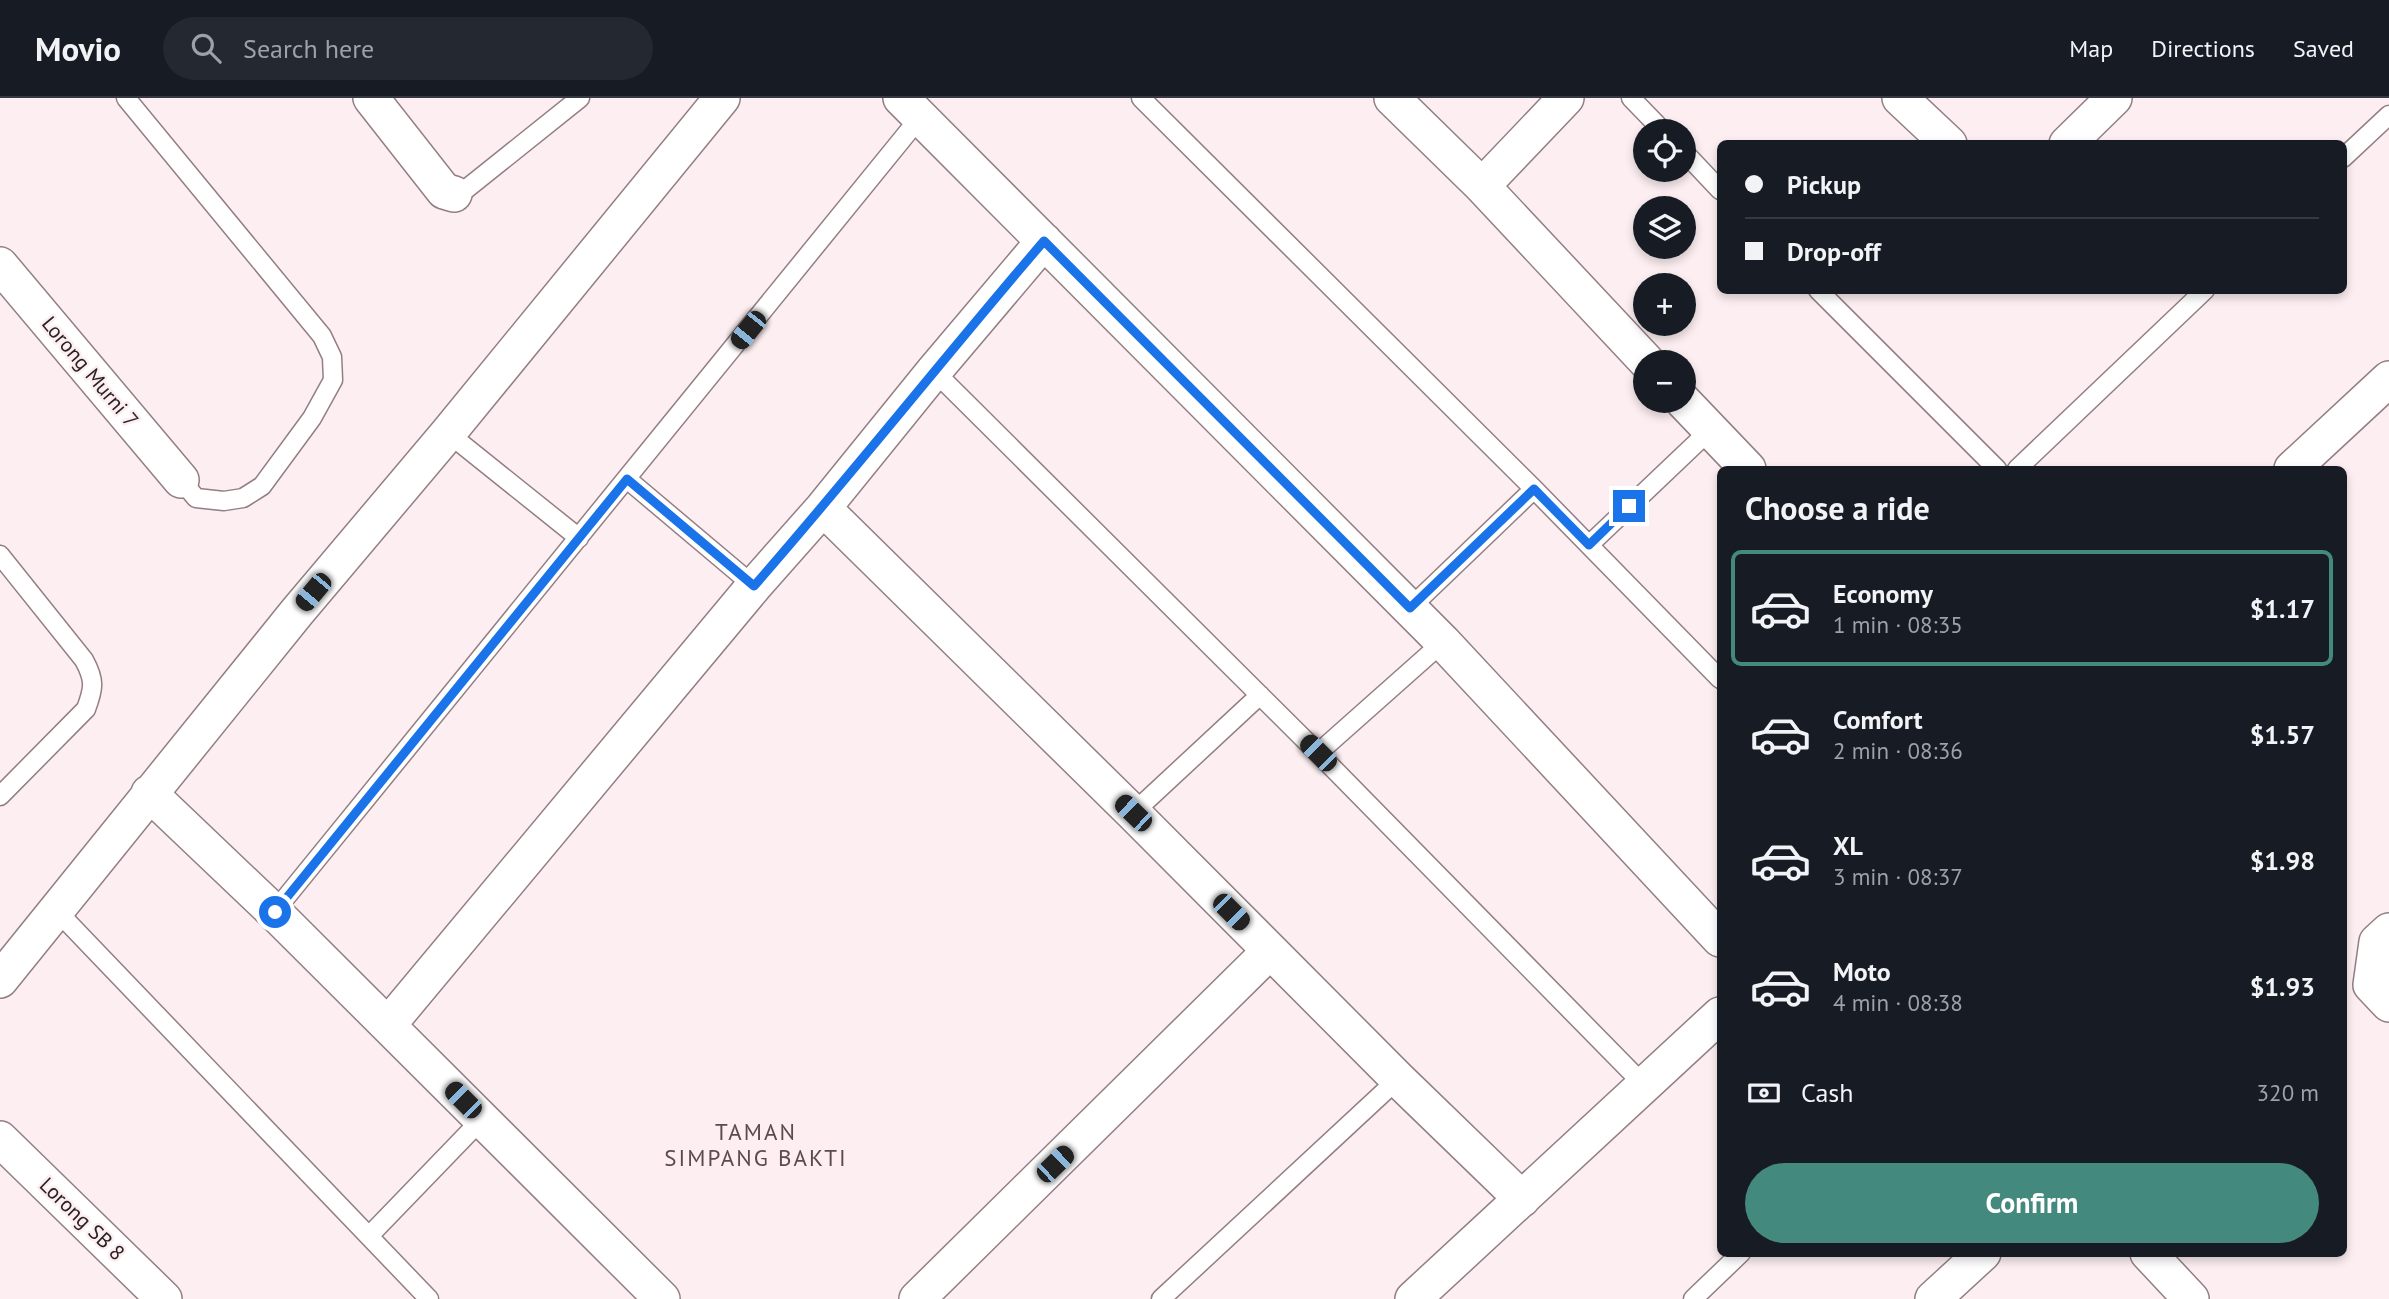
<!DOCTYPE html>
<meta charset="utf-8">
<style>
body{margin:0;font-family:"PT Sans",sans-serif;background:#242831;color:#f1f3f6;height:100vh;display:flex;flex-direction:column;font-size:26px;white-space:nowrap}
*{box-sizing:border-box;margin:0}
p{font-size:23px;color:#9ea1a6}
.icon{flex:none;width:38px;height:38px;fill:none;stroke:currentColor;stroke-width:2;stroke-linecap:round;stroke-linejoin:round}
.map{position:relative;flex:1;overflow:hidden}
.sheet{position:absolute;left:1717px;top:368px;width:630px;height:791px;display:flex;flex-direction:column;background:#171b24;border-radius:10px;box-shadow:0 4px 10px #0003}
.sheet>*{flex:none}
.hud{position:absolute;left:1717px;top:42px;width:630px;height:154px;border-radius:10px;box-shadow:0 4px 10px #0003;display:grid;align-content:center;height:154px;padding:0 28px;background:#171b24}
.tools{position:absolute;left:1633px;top:21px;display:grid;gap:14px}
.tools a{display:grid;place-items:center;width:63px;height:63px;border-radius:50%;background:#171b24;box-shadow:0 4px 10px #0003;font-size:35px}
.end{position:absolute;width:32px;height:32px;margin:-16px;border:9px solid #1a73e8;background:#fff;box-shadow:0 0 0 4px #fff}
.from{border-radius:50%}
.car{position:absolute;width:21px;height:42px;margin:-21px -10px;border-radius:9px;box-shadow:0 0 5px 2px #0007;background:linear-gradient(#222 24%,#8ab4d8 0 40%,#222 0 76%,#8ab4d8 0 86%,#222 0)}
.hud b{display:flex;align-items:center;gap:24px;height:66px;font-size:26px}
.hud b+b{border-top:2px solid #363941}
.hud i{width:18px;height:18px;background:#f1f3f6}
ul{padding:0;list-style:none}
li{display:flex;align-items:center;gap:21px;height:116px;margin:0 14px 10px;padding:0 14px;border:4px solid transparent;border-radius:10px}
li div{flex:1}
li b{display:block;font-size:26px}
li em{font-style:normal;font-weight:600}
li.selected{border-color:#44897e}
li>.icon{width:63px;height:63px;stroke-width:1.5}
h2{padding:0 28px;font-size:32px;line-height:84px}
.pay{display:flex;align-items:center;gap:18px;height:77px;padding:0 28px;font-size:26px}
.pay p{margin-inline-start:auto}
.action{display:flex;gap:14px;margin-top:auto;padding:14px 28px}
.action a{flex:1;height:80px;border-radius:42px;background:#44897e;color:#fff;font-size:28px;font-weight:600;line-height:80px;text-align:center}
header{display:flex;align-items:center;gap:42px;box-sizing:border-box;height:98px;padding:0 35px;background:#171b24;border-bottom:2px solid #363941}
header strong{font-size:33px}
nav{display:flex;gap:38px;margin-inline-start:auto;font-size:24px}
.search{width:490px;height:63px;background:#242831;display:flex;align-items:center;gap:18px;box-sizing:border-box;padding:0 24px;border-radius:38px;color:#9ea1a6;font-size:26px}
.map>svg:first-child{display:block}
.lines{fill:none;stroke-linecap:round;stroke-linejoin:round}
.service-casing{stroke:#937f83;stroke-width:21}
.minor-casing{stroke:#937f83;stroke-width:38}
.service{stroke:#fff;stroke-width:18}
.minor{stroke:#fff;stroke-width:35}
.route{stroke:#1a73e8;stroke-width:9}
.labels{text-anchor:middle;stroke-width:5;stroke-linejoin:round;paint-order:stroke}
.street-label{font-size:21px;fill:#2b2224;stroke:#fceef1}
.neighbourhood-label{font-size:23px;letter-spacing:2px;fill:#5d4a4e;stroke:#fceef1}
</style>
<header>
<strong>Movio</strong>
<div class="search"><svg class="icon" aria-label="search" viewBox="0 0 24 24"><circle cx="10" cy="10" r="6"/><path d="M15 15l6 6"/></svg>Search here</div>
<nav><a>Map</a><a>Directions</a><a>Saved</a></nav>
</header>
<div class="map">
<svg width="2389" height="1201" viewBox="0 0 2389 1201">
<rect width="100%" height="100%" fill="#fceef1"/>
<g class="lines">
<defs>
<path id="service" d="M126 0 322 238 332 259 333 282 312 320 262 388 243 400 224 403 196 400 181 382
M1141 0 1534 391 1720 581
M1631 0 1663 33
M1684 54 1720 92
M2343 60 2389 17
M454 96 465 92 580 0
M1818 192 1997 371
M934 273 1318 655 1643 986
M448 335 579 440
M2017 371 2205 192
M627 381 754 488
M1589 447 1710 332
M0 457 84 562C95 582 94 590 86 611L0 698
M1410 510 1534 391
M1318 655 1443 544
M1133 715 1260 597
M57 813 429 1201
M274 814 921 18
M369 1138 482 1021
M1161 1201 1398 981
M1693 1201 1741 1155"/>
<path id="minor" d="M371 0 444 93 454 96
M901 0 1443 544 1720 841
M1392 0 1482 88 1647 264
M1900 0 1949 46
M2067 46 2114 0
M1482 88 1566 0
M0 167 181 382
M1683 303 1748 371
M2292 371 2389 281
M823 410 1133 715 1398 981 1522 1101
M149 695 274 814 662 1201
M2389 833 2377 844 2371 887 2389 906
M0 882 297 514 448 335 722 0
M388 927 754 488 823 410 934 273 1044 143
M0 1041 164 1201
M2148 1155 2191 1201
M917 1201 1270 853
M1413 1201 1720 917
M1933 1201 1983 1155"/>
</defs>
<!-- service casing -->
<use href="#service" class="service-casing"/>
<!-- minor casing -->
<use href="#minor" class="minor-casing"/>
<!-- service -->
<use href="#service" class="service"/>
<!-- minor -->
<use href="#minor" class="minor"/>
</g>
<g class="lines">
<!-- route -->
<path class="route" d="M275 814 627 381 754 488C853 375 946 257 1044 143L1410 510 1534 391 1589 447 1629 408"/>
</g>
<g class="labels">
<!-- street labels -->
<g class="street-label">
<text transform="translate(90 274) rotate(50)" y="7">Lorong Murni 7</text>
<text transform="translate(82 1121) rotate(44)" y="7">Lorong SB 8</text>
</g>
<!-- neighbourhood labels -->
<g class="neighbourhood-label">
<text x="756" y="1042">TAMAN<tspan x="756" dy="26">SIMPANG BAKTI</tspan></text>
</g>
</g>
</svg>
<div class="tools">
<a><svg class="icon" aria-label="locate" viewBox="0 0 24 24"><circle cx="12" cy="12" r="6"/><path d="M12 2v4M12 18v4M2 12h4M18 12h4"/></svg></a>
<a><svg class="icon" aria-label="layers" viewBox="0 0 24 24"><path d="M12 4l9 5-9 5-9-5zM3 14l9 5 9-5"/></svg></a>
<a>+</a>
<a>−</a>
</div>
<i class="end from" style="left:275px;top:814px"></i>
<i class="end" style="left:1629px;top:408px"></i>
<i class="car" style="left:748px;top:232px;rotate:219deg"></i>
<i class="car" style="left:313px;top:494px;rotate:220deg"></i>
<i class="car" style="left:1318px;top:655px;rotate:315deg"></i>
<i class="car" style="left:1133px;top:715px;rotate:314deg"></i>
<i class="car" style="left:1231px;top:814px;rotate:135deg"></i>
<i class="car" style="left:463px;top:1002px;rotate:315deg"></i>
<i class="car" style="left:1055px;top:1066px;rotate:46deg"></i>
<div class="hud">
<b><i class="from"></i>Pickup</b>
<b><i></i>Drop-off</b>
</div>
<section class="sheet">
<h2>Choose a ride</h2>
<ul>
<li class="selected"><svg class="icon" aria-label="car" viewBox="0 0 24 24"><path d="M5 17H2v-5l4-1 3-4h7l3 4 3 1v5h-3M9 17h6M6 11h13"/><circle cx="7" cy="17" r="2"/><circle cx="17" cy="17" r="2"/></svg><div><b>Economy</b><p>1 min · 08:35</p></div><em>$1.17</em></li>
<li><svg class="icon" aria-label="car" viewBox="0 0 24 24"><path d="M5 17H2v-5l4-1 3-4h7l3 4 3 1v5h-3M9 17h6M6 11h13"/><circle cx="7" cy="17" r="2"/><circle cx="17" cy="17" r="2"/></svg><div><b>Comfort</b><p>2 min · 08:36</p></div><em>$1.57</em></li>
<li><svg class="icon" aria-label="car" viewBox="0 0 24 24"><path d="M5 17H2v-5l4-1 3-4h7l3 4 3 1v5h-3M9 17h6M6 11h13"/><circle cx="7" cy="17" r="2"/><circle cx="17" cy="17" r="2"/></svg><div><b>XL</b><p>3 min · 08:37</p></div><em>$1.98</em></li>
<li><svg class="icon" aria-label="car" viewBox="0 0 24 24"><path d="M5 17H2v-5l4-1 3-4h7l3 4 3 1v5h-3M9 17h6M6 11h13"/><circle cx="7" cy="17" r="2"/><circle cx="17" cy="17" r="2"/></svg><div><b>Moto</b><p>4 min · 08:38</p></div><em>$1.93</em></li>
</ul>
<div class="pay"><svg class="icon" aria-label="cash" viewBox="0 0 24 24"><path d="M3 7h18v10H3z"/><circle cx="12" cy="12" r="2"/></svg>Cash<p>320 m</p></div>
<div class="action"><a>Confirm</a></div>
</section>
</div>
